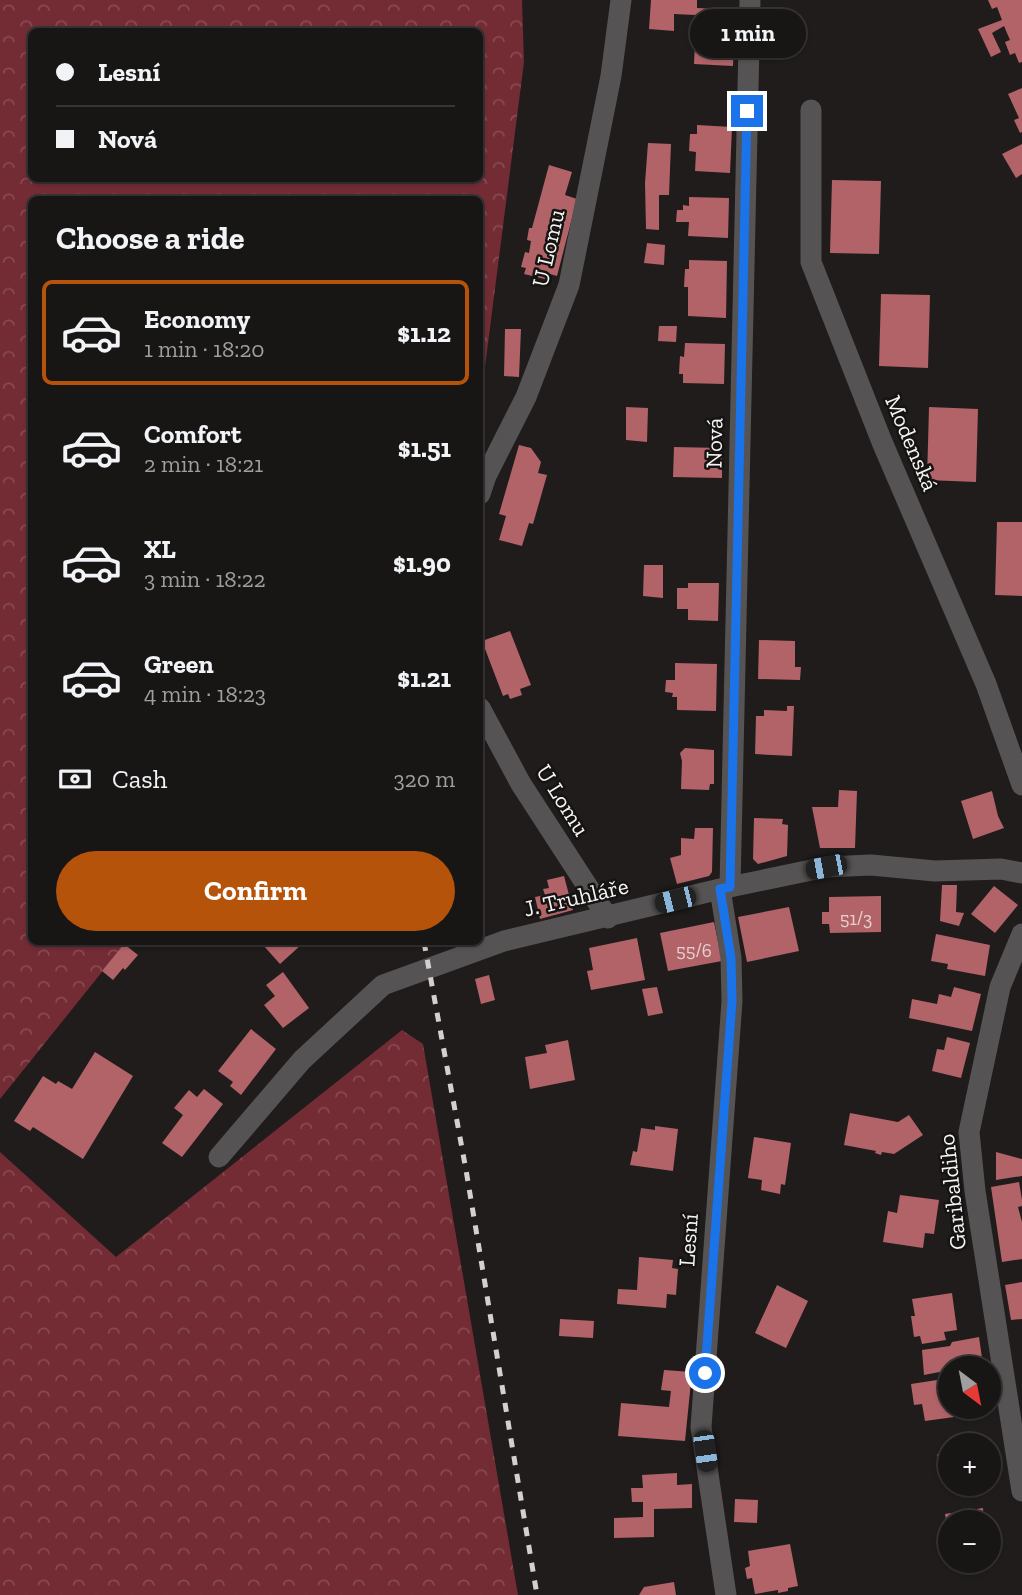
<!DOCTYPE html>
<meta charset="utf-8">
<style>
body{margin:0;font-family:"Zilla Slab",serif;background:#211e1e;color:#f1f3f6;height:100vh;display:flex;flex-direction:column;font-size:26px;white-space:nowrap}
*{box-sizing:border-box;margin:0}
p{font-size:23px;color:#9f9fa0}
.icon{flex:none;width:38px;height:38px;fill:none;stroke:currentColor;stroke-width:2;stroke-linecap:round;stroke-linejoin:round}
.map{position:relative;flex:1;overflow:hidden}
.panel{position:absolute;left:28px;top:196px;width:455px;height:749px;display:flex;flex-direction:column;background:#181515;border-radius:10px;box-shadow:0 2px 5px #0004,0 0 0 2px #363434}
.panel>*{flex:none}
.banner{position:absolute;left:28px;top:28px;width:455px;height:154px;border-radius:10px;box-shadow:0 2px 5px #0004,0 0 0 2px #363434;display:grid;align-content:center;height:154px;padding:0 28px;background:#181515}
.needle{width:46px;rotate:148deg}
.controls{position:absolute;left:938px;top:1356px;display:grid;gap:14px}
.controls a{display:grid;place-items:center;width:63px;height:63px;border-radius:50%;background:#181515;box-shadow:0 2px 5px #0004,0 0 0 2px #363434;font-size:35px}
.end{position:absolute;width:32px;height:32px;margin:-16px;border:9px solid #1a73e8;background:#fff;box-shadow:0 0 0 4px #fff}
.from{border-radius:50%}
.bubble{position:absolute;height:49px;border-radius:24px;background:#181515;box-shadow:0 2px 5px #0004,0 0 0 2px #363434;font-size:23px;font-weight:700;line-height:49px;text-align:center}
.car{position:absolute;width:21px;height:42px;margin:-21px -10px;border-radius:9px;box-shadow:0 0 5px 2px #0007;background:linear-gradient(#222 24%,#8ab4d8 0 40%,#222 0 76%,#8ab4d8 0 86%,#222 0)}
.banner b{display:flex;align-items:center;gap:24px;height:66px;font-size:26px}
.banner b+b{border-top:2px solid #363434}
.banner i{width:18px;height:18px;background:#f1f3f6}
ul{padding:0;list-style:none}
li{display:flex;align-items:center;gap:21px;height:105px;margin:0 14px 10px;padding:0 14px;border:4px solid transparent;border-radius:10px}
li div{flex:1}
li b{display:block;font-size:26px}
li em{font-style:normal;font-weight:700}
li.selected{border-color:#b45309}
li>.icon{width:63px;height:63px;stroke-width:1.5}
h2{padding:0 28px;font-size:32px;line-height:84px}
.pay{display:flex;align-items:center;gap:18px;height:77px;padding:0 28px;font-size:26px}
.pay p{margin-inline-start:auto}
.cta{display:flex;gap:14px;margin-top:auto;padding:14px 28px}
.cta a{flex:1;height:80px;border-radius:42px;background:#b45309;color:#fff;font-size:28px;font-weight:700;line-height:80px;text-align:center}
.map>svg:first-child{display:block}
.forest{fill:url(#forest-crowns);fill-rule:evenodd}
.building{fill:#b16368}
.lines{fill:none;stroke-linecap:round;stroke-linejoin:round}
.minor{stroke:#555353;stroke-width:21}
.rail{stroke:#d3d0d0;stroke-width:5;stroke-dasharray:9 9;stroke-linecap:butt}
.route{stroke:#1a73e8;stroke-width:9}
.labels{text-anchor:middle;stroke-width:5;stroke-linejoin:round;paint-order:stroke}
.number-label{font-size:19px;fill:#e6d0d1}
.street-label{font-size:23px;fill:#f7f4f4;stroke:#161313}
</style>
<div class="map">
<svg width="1022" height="1595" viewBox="0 0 1022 1595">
<defs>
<pattern id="forest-crowns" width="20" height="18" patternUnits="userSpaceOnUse" patternTransform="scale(1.75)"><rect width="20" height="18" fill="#732b34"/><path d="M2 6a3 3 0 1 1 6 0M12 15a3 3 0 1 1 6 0" fill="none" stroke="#884a52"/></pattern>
</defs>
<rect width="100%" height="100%" fill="#201c1c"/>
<!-- forest -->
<path class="forest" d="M0 0H522L524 62 480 406V200H32V942H126L0 1099ZM32 32H480V178H32Z
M402 1030 423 1044 518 1595H0V1152L116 1257Z"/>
<!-- building -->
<path class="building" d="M651 0H697V8L735 10 733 66 694 64 695 42H690L691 23H695V15L674 14V31L649 29Z
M988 0H1022V62L1019 63 1015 53 1010 55 1005 42 1010 40 1004 26 992 33 1001 52 991 57 978 29 1002 20 997 7 992 9Z
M1022 88V132L1020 133 1014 120 1019 118 1008 94Z
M697 125 732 127 730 173 695 171 696 152 689 151 690 134H697Z
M648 143 671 144 669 195H659V230L646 229 645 183Z
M1022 144V174L1016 178 1002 154Z
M549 165 572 172 565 195 577 199 557 276 550 274 549 280 524 274 526 268 521 267 525 252 529 253 531 241 527 240 529 228H532Z
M832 180 881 181 879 254 830 253Z
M689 197 729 198 728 238 688 236 689 222H676L677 210H683V205L689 206Z
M647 243 665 245 664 265 644 263Z
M689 260 727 261 726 318 688 316V287H684L685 269H689Z
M881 294 930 295 928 368 879 366Z
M659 326H677L676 342 658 341Z
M505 329H521L519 377 504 376Z
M685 343 725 344 724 384 683 383V374H679L680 356 684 357Z
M626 407 648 408 647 442 626 440Z
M929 407 978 409 976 482 927 480Z
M519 445 531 448 541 462 538 473 547 475 533 524 529 523 522 546 499 540 506 516 499 514Z
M674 447 722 448V478L673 477Z
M997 522H1022V596L995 595Z
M644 565H663V598L643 596Z
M688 583H719L718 621 688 620V609H677V588H688Z
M510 631 531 685 520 689 522 695 510 699 508 694 503 696 482 641Z
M759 640 795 641V667H801L800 680 758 679Z
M675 663 717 664 716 711 677 710V697H672L673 693 665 692 666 680H675Z
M787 706H794L792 756 755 754 756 716H764V710L787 711Z
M685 748 714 750V784H710L709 790 681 789 682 761 680 753Z
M839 790 857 791 855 848H820L812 807H838Z
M992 791 998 816 1004 828 973 839 961 801Z
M754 818 783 819 782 824 788 825 787 856 758 864 753 859Z
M695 828H713L712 872 709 876 677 884 670 858 681 855V838L694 839Z
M564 876 573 910 540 919 535 897 545 895 543 889 549 888 547 880Z
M942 885H957L956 912 964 913 959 926 940 921Z
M994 886 1018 905 995 933 971 914Z
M881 896V932L830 933 829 924H822V912H829V897Z
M789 907 799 951 747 962 738 917Z
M714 922 722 961 668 971 660 933Z
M936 934 990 945 985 976 947 969 948 964 931 961Z
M637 938 645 980 591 990 587 971 593 970 589 948Z
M267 942H298L301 945 280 964 263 945Z
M124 944 138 955 125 970 123 968 113 980 102 971Z
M283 972 309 1008 283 1028 264 1005 275 996 266 985Z
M489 975 495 1000 481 1004 475 979Z
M657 987 663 1013 648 1016 642 989Z
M954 987 981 994 972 1031 909 1018 912 999 937 1004 939 994 951 997Z
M251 1029 276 1049 241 1095 230 1086 233 1082 218 1071Z
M947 1037 970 1043 961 1078 932 1071 937 1049 944 1050Z
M568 1040 575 1080 530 1089 525 1057 547 1053 545 1045Z
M95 1052 133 1076 83 1159 33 1127 30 1131 14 1121 43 1076 56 1084 58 1081 72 1089Z
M204 1089 223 1104 182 1157 162 1143 183 1115 174 1108 189 1090 197 1097Z
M850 1113 898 1122 909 1115 923 1135 894 1154 882 1152 881 1155 875 1153 876 1151 844 1145Z
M655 1126 678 1129 673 1171 630 1165 633 1151 637 1152 641 1128 655 1130Z
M754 1137 791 1143 785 1185 781 1184 780 1194 761 1190 762 1180 748 1178Z
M996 1152 1022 1159V1176L996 1180Z
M1019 1182 1022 1200V1206L1018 1207 1022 1222V1259L1002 1262 991 1187Z
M900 1195 939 1200 934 1234 925 1233 923 1248 883 1242 888 1211 897 1213Z
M639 1257 673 1260 672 1268 678 1269 676 1295 667 1294 666 1308 617 1304 618 1289 637 1290Z
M1022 1282V1319L1011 1320 1005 1285Z
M777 1285 808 1301 786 1348 755 1333Z
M952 1293 957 1330 944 1332 946 1340 922 1344 920 1336 914 1337 911 1316H915L912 1299Z
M560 1319 594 1321 593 1338 559 1336Z
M979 1337 983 1365 950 1368V1370L924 1375 922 1350 950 1346 952 1342Z
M664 1370 692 1372 685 1441 618 1436 621 1403 669 1407 671 1391 661 1390Z
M950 1378V1407H968L969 1415 925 1421 922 1404 914 1405 911 1384Z
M971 1437 972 1446H950L949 1440Z
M950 1447V1485L947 1486 945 1471 940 1472 937 1454H943L942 1448Z
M677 1473V1485L692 1484V1508L654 1509V1537L614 1538V1518L643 1517V1502H632L631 1488H643L642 1475Z
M735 1499 758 1500 757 1523 734 1522Z
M983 1508 984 1522H950L949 1538 945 1514Z
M790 1544 798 1586 788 1588V1591L778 1593V1590L755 1594 752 1578 747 1579 745 1568 750 1566 748 1551Z
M674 1582 676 1595H639L644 1587Z"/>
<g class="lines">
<!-- minor -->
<path class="minor" d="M811 110V262L882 442 986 684 1022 785
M480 494 486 476 526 397 569 285 611 76 621 0
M480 708 521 784 608 918
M730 887 750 0
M720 889 731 958 732 1001 701 1427 726 1595
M1022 934 1000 987 969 1132 975 1191 1022 1491
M219 1157 302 1060 383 985 504 941 720 889 826 867 871 865 935 871 1001 869 1022 873"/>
<!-- rail -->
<path class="rail" d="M424 942 466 1170 537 1595"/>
</g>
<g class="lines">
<!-- route -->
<path class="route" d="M705 1373 732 1001 731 958 720 889 730 887 747 111"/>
</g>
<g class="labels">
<!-- number labels -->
<g class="number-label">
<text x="856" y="925">51/3</text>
<text x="694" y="957">55/6</text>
</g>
<!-- street labels -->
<g class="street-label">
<text transform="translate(548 248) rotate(-77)" y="8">U Lomu</text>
<text transform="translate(714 443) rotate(-89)" y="8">Nová</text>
<text transform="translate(912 443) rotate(67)" y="8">Modenská</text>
<text transform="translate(563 800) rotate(58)" y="8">U Lomu</text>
<text transform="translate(576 897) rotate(-13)" y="8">J. Truhláře</text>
<text transform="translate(952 1192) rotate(-96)" y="8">Garibaldiho</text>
<text transform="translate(688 1240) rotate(-86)" y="8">Lesní</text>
</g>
</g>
</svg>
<div class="controls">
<a><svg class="needle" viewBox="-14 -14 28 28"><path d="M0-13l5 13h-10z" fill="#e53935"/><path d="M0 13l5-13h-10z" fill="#9f9fa0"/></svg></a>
<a>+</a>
<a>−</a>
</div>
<i class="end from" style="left:705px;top:1373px"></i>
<i class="end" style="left:747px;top:111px"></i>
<div class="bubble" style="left:690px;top:9px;width:116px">1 min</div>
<i class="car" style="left:826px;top:867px;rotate:259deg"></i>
<i class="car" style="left:675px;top:900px;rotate:256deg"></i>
<i class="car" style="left:705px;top:1451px;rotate:172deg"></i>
<div class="banner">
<b><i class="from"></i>Lesní</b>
<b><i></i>Nová</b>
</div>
<section class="panel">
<h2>Choose a ride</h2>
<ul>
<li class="selected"><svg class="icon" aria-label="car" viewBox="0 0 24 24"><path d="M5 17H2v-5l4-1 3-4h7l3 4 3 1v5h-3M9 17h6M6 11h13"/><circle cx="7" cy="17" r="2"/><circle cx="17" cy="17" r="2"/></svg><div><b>Economy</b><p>1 min · 18:20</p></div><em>$1.12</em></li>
<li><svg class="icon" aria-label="car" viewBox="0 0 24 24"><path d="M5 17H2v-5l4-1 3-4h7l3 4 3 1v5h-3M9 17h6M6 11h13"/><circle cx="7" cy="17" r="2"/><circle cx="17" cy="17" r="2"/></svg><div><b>Comfort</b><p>2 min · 18:21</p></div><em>$1.51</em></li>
<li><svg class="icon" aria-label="car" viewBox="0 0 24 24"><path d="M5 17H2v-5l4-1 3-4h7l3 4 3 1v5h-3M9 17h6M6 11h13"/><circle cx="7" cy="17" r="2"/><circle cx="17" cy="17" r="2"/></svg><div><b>XL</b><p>3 min · 18:22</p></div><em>$1.90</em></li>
<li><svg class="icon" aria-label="car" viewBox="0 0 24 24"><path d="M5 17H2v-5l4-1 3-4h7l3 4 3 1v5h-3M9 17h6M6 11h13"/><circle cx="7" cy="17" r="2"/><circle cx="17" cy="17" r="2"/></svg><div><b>Green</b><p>4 min · 18:23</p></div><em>$1.21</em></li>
</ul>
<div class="pay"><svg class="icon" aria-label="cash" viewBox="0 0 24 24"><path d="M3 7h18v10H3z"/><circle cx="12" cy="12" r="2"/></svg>Cash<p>320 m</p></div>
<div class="cta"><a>Confirm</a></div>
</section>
</div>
